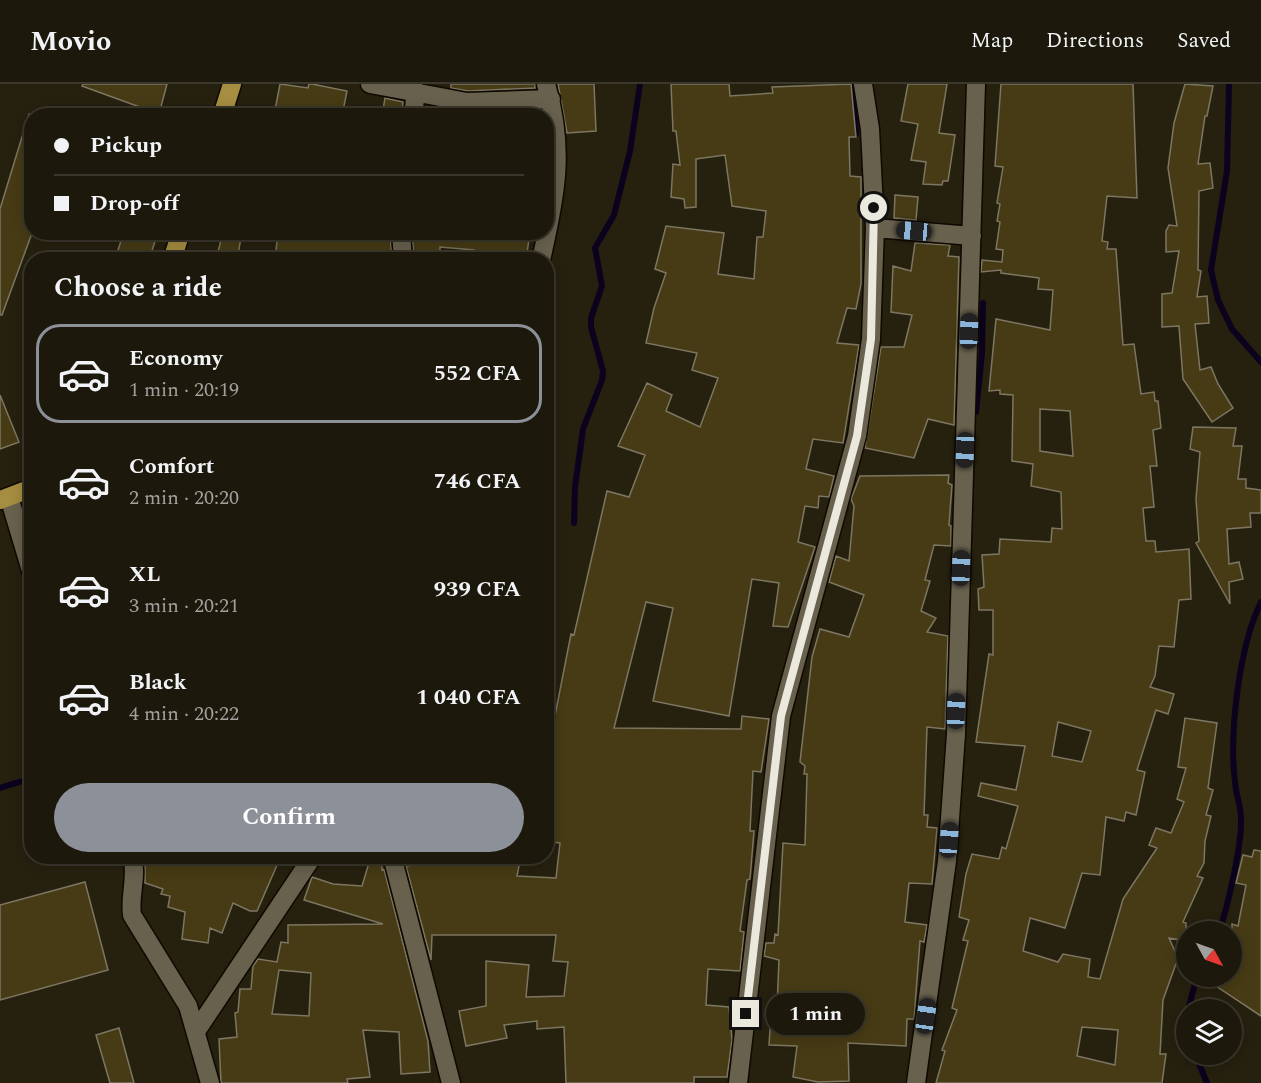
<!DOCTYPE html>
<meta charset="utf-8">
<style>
body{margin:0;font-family:Spectral,serif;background:#292519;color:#f1f3f6;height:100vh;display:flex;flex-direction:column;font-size:22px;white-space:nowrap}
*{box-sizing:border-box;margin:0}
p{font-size:20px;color:#a0a09d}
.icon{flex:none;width:33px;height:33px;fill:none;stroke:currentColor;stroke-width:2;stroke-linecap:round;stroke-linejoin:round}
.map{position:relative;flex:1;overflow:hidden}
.side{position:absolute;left:24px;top:168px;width:530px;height:612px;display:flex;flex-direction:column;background:#1c180b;border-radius:24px;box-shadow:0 3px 15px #0003,0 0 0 2px #3a372c}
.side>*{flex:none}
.guide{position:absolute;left:24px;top:24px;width:530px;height:132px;border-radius:24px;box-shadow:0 3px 15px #0003,0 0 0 2px #3a372c;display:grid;align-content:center;height:132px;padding:0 30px;background:#1c180b}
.needle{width:39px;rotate:130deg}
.fabs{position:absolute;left:1176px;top:837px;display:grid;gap:12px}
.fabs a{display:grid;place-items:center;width:66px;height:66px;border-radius:50%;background:#1c180b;box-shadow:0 3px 15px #0003,0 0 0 2px #3a372c;font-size:30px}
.end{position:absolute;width:27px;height:27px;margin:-14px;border:8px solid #ebe8dd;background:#111;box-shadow:0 0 0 3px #111}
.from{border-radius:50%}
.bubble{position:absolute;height:42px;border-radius:21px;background:#1c180b;box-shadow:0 3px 15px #0003,0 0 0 2px #3a372c;font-size:20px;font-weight:700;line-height:42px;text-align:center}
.car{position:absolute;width:18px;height:36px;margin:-18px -9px;border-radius:8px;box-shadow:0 0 4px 2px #0007;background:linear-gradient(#222 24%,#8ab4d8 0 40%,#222 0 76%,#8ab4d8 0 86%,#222 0)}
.guide b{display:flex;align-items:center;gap:21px;height:57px;font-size:22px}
.guide b+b{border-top:2px solid #3a372c}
.guide i{width:15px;height:15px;background:#f1f3f6}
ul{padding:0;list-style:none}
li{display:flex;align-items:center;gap:18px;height:99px;margin:0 12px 9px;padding:0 18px;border:3px solid transparent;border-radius:24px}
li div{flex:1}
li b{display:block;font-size:22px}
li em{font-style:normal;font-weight:700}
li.selected{border-color:#8c9099}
li>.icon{width:54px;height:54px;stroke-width:1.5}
h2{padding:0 30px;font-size:27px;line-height:72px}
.button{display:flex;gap:12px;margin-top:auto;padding:12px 30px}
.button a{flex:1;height:69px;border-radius:36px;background:#8c9099;color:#fff;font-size:24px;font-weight:700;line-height:69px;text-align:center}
header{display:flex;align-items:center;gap:36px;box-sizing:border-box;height:84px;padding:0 30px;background:#1c180b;border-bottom:2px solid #3a372c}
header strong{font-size:28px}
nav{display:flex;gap:33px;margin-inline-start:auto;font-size:21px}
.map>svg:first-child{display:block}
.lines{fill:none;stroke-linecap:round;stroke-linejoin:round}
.stream{stroke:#0b031d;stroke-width:6}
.building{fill:#473b15;stroke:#7c7662;stroke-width:1.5;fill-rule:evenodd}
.minor-casing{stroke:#0f0900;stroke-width:21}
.major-casing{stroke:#0f0900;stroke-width:21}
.minor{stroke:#68614e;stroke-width:18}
.major{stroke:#a58d41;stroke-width:18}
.route{stroke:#ebe8dd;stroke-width:8}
</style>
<header>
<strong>Movio</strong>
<nav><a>Map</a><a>Directions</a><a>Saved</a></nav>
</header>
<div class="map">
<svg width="1261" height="999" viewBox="0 0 1261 999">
<rect width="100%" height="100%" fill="#26200f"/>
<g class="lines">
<!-- stream -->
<path class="stream" d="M853 0 856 50
M1229 0 1227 87 1211 186 1218 216 1232 245 1261 278
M976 328 982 269 983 219
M574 439 575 403 583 345 602 296 603 287 591 243V234L602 202 595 164 614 131 630 67 640 0
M0 704 32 694
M1219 848C1228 822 1242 760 1241 735 1241 722 1236 711 1235 698 1229 648 1239 563 1261 518
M1188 926 1197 892
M1195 970 1207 999"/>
</g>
<!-- building -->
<path class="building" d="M83 0H167L159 30 82 2Z
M280 0 308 4 309 0H312L347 7 342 32 309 27 308 32H301L275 26Z
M451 0H535V4L468 7 451 4Z
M558 0H594L596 47 567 49Z
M671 0H729L730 12 773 9 772 3 851 0 856 53H849L850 92 861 93V200L856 225 847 224 837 259 859 261 843 359 813 355 806 385 834 392 829 413 819 412 818 424 805 422 798 458 815 463 788 543 773 542 779 499 752 495 729 632 653 617 673 524 646 518 614 644 741 645 742 632 769 635 761 688 753 687 750 747H754L750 795 747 796 740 847 744 848 740 887 708 885 706 921 729 923 732 956 727 993H694V999H566L564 943 537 945V937L504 941 507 954 466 962 459 927 486 922V877L529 881 526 913 564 912 568 878 553 877 556 851H432L431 876 406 782 414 781 417 772H521L517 792 556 794 560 759 546 757V642H553L571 550 574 551 607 407 629 413 645 371 618 362 647 299 672 311 666 327 700 343 718 294 692 286 697 269 646 259 654 224 666 189 655 185 666 142 724 149 718 190 754 195 757 153H763L766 127 732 122 725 71 696 75V123L685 124 684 115 671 113 673 80 680 81 676 47H673Z
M908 0H947L939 49 955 51 948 97H943L942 101 923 100 926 78 911 76 918 40 901 37Z
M1001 0H1133L1137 114 1107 112 1102 157 1108 158 1107 165H1116L1123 261 1134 260 1141 310 1154 308 1155 317H1158L1161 344 1153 346 1157 382H1150L1154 423 1143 424 1146 457H1155L1156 468 1189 465 1191 515 1179 516 1174 563 1159 562 1155 592 1150 603 1174 610 1168 630 1156 626 1137 686 1145 688 1136 731 1126 728 1124 737 1106 733 1100 791 1082 789 1065 844 1030 834 1023 867 1058 878 1063 870 1090 875 1088 893 1100 895 1123 815 1157 764 1149 761 1156 744 1171 749 1184 718 1177 715 1186 684 1178 683 1185 634 1217 639 1208 704 1213 706 1206 731 1211 732 1205 757 1204 779 1197 792 1203 794 1183 838 1186 839V857L1169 854 1178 874 1163 916 1160 970H1166L1162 999H936L945 967 942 966 957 926 952 924 968 857 963 856 969 836 959 833 966 790 972 770 999 775 1002 763 1006 765 1018 722 978 712 981 699 1016 706 1025 662 976 658 989 570 993 571V526H979L978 505 984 503 982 471 999 470 1000 455 1051 458 1052 444 1062 445 1061 408 1031 402 1033 380 1012 377 1013 311 1000 310V306L989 307 996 235 1050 246 1053 206 1038 205 1039 194 1001 189V186L981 188 982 176 1002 178 1003 166 996 165 1000 138 997 137 1000 120 997 119 1003 83 995 82ZM1040 325 1070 327 1073 372 1040 367ZM1058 638 1091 647 1082 678 1052 672ZM1082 943 1118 946 1115 981 1077 972Z
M1185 0 1213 2 1207 32H1205L1198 80 1210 79 1213 104 1199 107 1198 186 1201 187 1197 213 1207 212 1209 239 1195 240 1200 286 1211 283 1218 300 1233 324 1212 338 1183 295 1179 242 1162 243V210L1172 209 1179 167 1166 168V147L1169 141 1177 142 1168 84 1174 39Z
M385 14 403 18 402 32H382Z
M451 26 467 29 541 27 542 32H451Z
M29 30 32 31V149L2 231H0V125Z
M895 111 918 113 916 136 894 134Z
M124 148H158L149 176H135L117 169Z
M223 148H242L237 176H216Z
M278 148H390L392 176H275Z
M412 148H530L526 176H474V166L440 163V176H414Z
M915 159 950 161 948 172 959 173 954 341 928 335 914 374 865 364 881 263H904L912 231 891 228 893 182 911 187Z
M0 311 19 358 0 365Z
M1193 343 1236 344 1233 362H1242L1238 395H1246V404L1261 406V429H1250L1251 443 1227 445 1229 480 1239 478 1243 495 1229 498 1230 520 1196 459 1199 457 1196 415 1200 368 1190 365Z
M949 391 948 399 952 401 949 441 951 442V462L934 461 925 496 930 497 921 527 936 534 927 548 948 552 945 645 927 643 924 731H928L927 743 937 744 932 800 909 799 905 838 927 841 924 858 920 857 914 935H907L906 962 848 959 849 997 818 998 793 993 797 962 769 961 770 945H776L779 876 764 872 766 859H774L775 850 778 851 783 759 805 761 807 690H804L805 682 800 678 812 573 820 545 849 553 864 511 829 498 836 472 849 477 854 422 851 415 860 392Z
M1254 766 1261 767V932L1201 892H1232V840L1238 842 1246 801 1236 799 1243 771 1252 773Z
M145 772H281L257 827H250L233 819 222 849 210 844 208 859 182 855 185 828 168 823 170 812 161 810 163 805 145 799Z
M371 772H381L382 786 384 785 428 957 430 988 401 990 399 948 363 946 370 993 347 995 348 999H221L219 955 237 953 235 929 238 928 240 905H251L253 882 258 875 277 878 281 858 288 859V841L383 840 304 816 312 793 333 800 362 802ZM279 886 311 889 309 932 272 930Z
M85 798 108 886 0 916V821Z
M119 944 134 999H110L96 951Z"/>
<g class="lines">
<defs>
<path id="minor" d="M370 0 467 18 551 15
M413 32 416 7
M875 144 972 152
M401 148 403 176
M541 176C556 111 565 65 546 0
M9 413 32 490
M132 772C138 792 129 811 132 831L188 922 210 999
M392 772 451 999
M197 946 313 772
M738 999 781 632 857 352 871 255 875 144 870 45 863 0
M916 999 947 777 956 650 976 0"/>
<path id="major" d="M222 32 232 0
M172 176 181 148
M0 416 32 404"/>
</defs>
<!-- minor casing -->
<use href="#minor" class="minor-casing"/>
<!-- major casing -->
<use href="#major" class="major-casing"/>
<!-- minor -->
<use href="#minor" class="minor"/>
<!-- major -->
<use href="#major" class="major"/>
</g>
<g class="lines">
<!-- route -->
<path class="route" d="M746 930 781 632 857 352 871 255 874 124"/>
</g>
</svg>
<div class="fabs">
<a><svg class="needle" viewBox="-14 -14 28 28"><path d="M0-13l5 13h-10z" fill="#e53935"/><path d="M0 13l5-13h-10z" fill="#a0a09d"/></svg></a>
<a><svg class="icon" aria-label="layers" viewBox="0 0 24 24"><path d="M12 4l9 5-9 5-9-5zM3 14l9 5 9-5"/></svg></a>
</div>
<i class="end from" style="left:874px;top:124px"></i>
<i class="end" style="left:746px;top:930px"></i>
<div class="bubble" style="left:766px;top:909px;width:99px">1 min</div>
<i class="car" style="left:914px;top:147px;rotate:275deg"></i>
<i class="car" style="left:969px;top:247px;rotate:2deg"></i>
<i class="car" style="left:965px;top:366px;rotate:182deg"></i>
<i class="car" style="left:961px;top:484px;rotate:2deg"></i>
<i class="car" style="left:956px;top:627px;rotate:2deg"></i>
<i class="car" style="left:949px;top:756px;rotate:4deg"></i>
<i class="car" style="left:926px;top:932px;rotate:8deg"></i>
<div class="guide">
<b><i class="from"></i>Pickup</b>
<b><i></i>Drop-off</b>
</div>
<section class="side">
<h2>Choose a ride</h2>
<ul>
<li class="selected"><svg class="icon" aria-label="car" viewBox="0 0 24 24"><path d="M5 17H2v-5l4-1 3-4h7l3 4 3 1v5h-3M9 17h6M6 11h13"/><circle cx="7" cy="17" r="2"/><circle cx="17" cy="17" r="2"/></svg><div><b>Economy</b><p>1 min · 20:19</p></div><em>552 CFA</em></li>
<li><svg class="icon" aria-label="car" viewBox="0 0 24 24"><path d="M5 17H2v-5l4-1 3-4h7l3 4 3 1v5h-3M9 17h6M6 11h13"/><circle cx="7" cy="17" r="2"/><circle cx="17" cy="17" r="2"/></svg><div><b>Comfort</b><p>2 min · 20:20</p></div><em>746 CFA</em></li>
<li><svg class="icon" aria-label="car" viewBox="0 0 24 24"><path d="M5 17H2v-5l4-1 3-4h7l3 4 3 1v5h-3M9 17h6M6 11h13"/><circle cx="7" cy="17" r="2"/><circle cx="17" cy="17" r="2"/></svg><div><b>XL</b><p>3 min · 20:21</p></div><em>939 CFA</em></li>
<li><svg class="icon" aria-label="car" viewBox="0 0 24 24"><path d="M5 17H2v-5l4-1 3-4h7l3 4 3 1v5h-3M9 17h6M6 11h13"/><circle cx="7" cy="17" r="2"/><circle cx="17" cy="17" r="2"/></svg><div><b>Black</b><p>4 min · 20:22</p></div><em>1 040 CFA</em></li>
</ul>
<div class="button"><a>Confirm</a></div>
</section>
</div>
